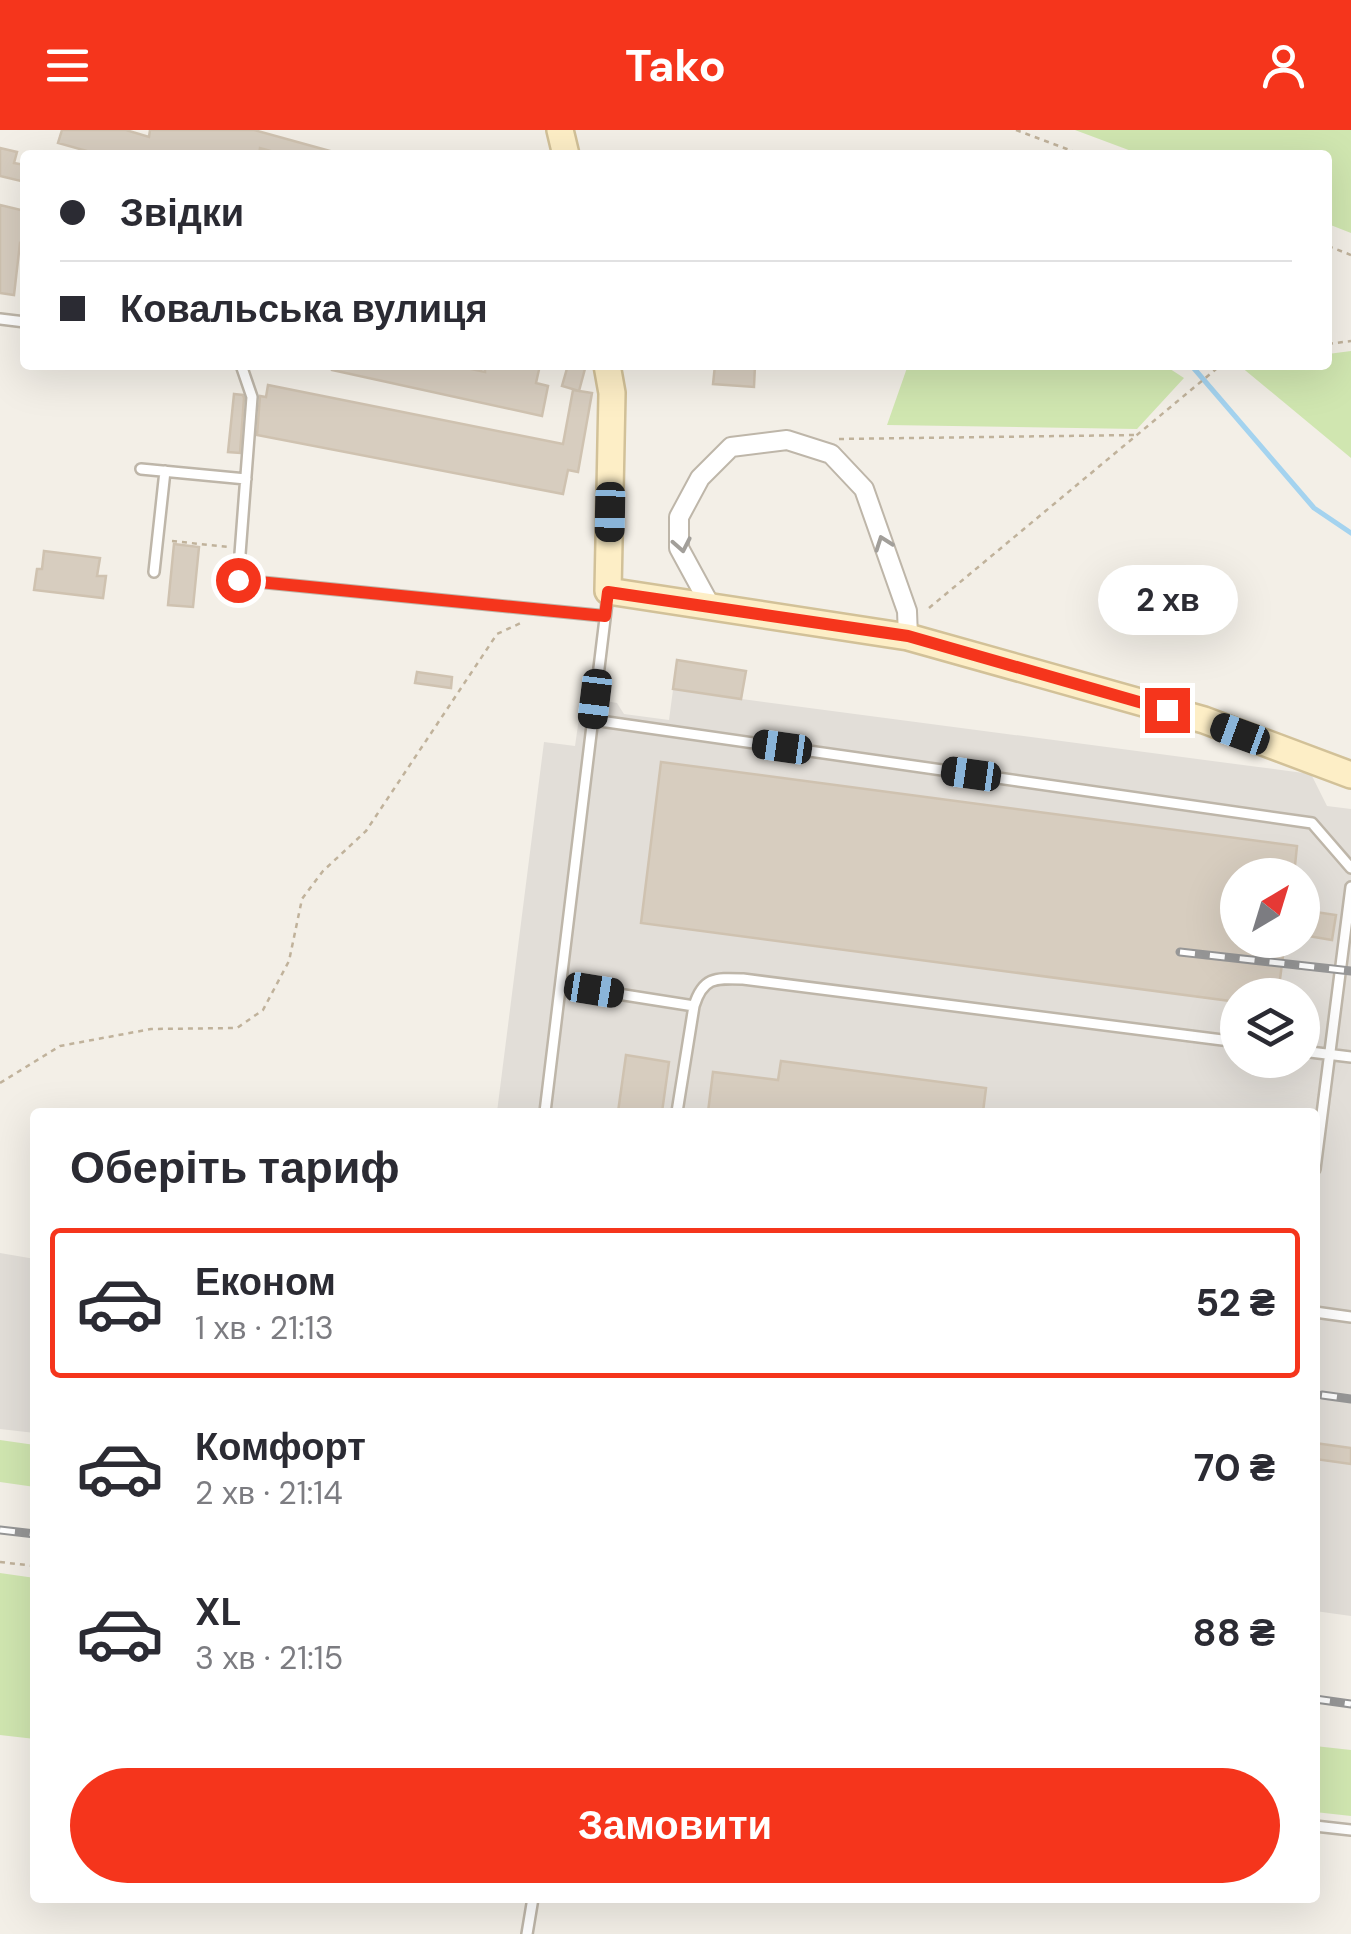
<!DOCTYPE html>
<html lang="uk">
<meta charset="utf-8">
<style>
body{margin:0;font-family:"DM Sans",sans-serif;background:#f2f2f3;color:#2b2b33;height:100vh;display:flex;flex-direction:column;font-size:38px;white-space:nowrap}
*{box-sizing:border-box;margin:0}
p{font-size:32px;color:#7c7c81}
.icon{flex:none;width:55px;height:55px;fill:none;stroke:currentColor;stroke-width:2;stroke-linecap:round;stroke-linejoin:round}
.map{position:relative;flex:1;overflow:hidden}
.details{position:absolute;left:30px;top:978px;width:1290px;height:795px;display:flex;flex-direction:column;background:#fff;border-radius:10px;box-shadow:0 10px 40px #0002}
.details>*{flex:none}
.banner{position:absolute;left:20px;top:20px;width:1312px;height:220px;border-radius:10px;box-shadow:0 10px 40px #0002;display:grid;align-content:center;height:220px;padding:0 40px;background:#fff}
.needle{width:65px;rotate:38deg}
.tools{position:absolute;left:1220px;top:728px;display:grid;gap:20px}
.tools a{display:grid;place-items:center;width:100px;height:100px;border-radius:50%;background:#fff;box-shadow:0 10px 40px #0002;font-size:50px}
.end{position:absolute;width:45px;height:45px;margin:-22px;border:12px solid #f5351c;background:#fff;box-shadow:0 0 0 5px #fff}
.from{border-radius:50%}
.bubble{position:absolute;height:70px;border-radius:35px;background:#fff;box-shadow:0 10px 40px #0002;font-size:32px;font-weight:700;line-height:70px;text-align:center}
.car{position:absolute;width:30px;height:60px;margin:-30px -15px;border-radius:12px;box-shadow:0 0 8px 2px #0007;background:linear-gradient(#222 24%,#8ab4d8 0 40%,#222 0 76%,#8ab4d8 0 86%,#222 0)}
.banner b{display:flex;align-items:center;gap:35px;height:95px;font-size:38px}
.banner b+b{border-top:2px solid #e1e1e2}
.banner i{width:25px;height:25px;background:#2b2b33}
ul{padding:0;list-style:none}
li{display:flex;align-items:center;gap:30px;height:150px;margin:0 20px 15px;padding:0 20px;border:5px solid transparent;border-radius:10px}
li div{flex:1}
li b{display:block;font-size:38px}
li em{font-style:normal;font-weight:700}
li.selected{border-color:#f5351c}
li>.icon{width:90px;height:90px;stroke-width:1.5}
h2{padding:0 40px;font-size:45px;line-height:120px}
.action{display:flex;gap:20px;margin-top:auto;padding:20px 40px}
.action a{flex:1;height:115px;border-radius:60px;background:#f5351c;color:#fff;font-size:40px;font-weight:700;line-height:115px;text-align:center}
header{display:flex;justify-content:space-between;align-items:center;height:130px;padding:0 40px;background:#f5351c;color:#fff;font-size:45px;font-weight:700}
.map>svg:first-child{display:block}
.industrial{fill:#e2ded8;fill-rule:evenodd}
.green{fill:#d0e6b0}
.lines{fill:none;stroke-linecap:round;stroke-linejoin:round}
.stream{stroke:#a4d3ef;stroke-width:5}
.building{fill:#d7cdbf;stroke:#cfc2b0;stroke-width:2.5}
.lane-casing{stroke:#beb6a9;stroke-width:14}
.street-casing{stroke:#beb6a9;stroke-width:22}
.secondary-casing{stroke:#d2c198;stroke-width:30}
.path{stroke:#c0b29b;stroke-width:2.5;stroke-dasharray:5 5;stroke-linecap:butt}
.lane{stroke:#fff;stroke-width:9}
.street{stroke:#fff;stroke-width:18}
.secondary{stroke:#fdeec6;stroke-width:25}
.rail-casing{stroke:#969696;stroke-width:9}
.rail{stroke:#fff;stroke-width:5;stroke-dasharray:15;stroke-linecap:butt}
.oneway{stroke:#a29f9a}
.route{stroke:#f5351c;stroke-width:12}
</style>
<header><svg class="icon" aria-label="menu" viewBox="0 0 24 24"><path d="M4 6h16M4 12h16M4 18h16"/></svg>Tako<svg class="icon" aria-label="person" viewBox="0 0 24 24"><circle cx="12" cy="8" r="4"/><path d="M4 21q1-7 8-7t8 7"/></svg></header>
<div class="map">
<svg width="1351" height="1804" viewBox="0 0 1351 1804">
<rect width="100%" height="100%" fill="#f3efe7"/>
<!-- industrial -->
<path class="industrial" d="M677 530 746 541 742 569 1311 644 1327 676 1351 679V1486L1315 1481V982H497L544 612 575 616 582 567 617 573 624 584 669 590ZM1238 745H1302V810H1238ZM1238 865H1302V930H1238Z
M0 1123 35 1129V1303L0 1299Z"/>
<!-- green -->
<path class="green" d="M1075 0H1351V103L1328 94V25H1142Z
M1351 221V328L1240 236 1328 235V224Z
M908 235H1164L1184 248 1137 299 887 295Z
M0 1310 35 1315V1357L0 1352Z
M0 1443 35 1448V1609L0 1605Z
M1315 1616 1351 1620V1686L1315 1682Z"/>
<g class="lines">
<!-- stream -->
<path class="stream" d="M1191 235 1314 378 1351 403"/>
</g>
<!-- building -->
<path class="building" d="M62 0H126L149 7 150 0H254L330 21V25H285L260 18 259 25H101L58 13Z
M0 18 17 22 14 33 25 35V52L0 46Z
M0 75 25 81V114L20 113 14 165 0 163Z
M332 235H453L485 242V235H540L536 253 548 256 542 286 332 240Z
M568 235H586L579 261 562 256Z
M715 235H755L754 257 713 254Z
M268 255 563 314 573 260 592 263 578 342 568 340 563 364 257 305 260 266 266 267Z
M234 264 243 265 244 268 240 323 228 322Z
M174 414 199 417 193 477 168 475Z
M44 421 100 428 97 446H106L103 468 34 460 37 439H42Z
M677 530 746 541 741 569 673 559Z
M417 542 452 547 451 558 415 553Z
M661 632 1297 716 1294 745H1238V810H1285L1278 865H1238V872L641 793Z
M1302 780 1336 785 1332 810 1302 805Z
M626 925 669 932 662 982H618Z
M781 931 986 958 983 982H708L713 942 778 950Z
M1315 1313 1351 1318V1334L1315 1329Z"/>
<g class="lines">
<defs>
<path id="lane" d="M0 189 25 192
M241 235 252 267 238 450 605 486
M141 339 246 349
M154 442 165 341
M593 590 1312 693 1351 738
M561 855 694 876C703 847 715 848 743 849L1238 912
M1302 921 1351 927
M545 982 608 464
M677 982 694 876
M1315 1039 1351 757
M1315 1182 1351 1187
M1315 1696 1351 1700
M527 1804 533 1768"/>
<path id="street" d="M710 475 679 418V387L700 348 731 317 787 310 831 324 864 359 907 481 908 507"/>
<path id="secondary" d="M560 0 566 25
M607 235 612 263 608 461 908 507 1204 590 1351 645"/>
</defs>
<!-- lane casing -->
<use href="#lane" class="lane-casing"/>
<!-- street casing -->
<use href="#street" class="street-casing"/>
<!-- secondary casing -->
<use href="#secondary" class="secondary-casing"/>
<!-- path -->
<path class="path" d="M1016 0 1083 25
M1328 116 1351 125
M1328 214 1351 211
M839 309 1136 305
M172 411 228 417
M929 478 1221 235
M0 953 60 916 151 899 237 898 263 880 289 831 302 769 323 741 366 701 497 504 523 492
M0 1432 35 1436"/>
<!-- lane -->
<use href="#lane" class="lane"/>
<!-- street -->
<use href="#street" class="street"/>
<!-- secondary -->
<use href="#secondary" class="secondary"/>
<defs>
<path id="rail" d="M1180 822 1351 841
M1322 1265 1351 1269
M0 1400 35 1404
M1315 1569 1351 1574"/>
</defs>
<!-- rail casing -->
<use href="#rail" class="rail-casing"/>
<!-- rail -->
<use href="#rail" class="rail"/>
</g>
<!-- one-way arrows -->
<defs><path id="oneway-chevron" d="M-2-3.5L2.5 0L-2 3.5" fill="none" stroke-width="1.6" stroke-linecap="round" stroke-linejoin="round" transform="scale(2.5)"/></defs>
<g class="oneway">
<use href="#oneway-chevron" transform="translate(883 413) rotate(-110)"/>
<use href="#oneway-chevron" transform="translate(682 415) rotate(79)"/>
</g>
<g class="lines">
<!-- route -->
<path class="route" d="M238 450 605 486 608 462 908 506 1167 580"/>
</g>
</svg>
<div class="tools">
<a><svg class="needle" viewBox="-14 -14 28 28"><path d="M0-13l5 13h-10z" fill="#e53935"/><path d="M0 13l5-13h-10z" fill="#7c7c81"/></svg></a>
<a><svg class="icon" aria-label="layers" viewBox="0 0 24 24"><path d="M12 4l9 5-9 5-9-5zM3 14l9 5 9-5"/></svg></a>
</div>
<i class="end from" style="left:238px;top:450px"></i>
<i class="end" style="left:1167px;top:580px"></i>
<div class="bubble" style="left:1098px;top:435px;width:140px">2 хв</div>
<i class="car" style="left:610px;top:382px;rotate:181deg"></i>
<i class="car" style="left:595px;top:569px;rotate:187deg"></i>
<i class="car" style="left:1240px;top:604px;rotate:290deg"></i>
<i class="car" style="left:782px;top:617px;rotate:278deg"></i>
<i class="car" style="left:971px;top:644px;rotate:278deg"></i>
<i class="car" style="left:594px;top:860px;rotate:99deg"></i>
<div class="banner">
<b><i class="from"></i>Звідки</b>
<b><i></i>Ковальська вулиця</b>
</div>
<section class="details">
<h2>Оберіть тариф</h2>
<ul>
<li class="selected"><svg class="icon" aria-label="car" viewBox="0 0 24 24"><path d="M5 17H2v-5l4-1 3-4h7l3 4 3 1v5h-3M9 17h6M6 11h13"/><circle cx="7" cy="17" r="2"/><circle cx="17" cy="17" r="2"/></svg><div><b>Економ</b><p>1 хв · 21:13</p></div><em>52 ₴</em></li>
<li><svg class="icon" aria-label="car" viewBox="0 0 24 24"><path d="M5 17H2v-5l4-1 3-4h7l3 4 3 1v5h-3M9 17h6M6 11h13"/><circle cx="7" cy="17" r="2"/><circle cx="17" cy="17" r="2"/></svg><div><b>Комфорт</b><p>2 хв · 21:14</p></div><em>70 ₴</em></li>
<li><svg class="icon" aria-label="car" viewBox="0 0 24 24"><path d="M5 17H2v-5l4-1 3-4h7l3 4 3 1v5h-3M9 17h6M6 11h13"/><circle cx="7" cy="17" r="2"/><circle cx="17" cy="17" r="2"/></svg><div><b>XL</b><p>3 хв · 21:15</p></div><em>88 ₴</em></li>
</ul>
<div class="action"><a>Замовити</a></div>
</section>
</div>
